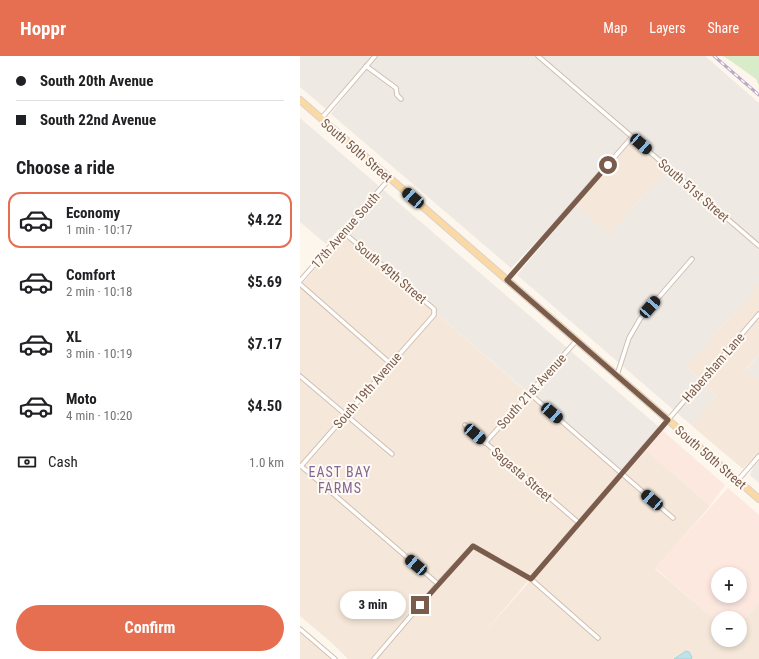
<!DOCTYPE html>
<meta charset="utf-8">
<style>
body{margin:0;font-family:"Roboto Condensed",sans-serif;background:#f2f2f2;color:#202124;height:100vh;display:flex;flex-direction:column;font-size:15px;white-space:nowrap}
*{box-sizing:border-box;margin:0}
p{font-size:13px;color:#757577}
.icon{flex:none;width:22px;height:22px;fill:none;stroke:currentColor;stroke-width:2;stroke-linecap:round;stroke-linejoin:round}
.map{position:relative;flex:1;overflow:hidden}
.side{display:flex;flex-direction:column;background:#fff;width:300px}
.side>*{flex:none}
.top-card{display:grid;align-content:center;height:88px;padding:0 16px;background:#fff}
.tools{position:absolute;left:411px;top:511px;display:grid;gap:8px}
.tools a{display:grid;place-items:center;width:36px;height:36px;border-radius:50%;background:#fff;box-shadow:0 2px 6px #0003;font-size:20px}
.end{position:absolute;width:18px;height:18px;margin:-9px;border:5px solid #7a5c4d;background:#fff;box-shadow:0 0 0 2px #fff}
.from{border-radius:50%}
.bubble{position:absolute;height:28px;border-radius:14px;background:#fff;box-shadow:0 2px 6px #0003;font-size:13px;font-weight:700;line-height:28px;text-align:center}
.car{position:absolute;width:12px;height:24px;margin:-12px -6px;border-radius:5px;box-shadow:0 0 3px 1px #0007;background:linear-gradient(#222 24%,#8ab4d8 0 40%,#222 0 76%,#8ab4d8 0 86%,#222 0)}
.top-card b{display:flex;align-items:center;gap:14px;height:38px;font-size:15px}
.top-card b+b{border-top:1px solid #e0e0e0}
.top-card i{width:10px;height:10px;background:#202124}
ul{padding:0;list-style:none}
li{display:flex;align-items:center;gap:12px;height:56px;margin:0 8px 6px;padding:0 8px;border:2px solid transparent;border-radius:12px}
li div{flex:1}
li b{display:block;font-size:15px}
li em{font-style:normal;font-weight:700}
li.selected{border-color:#e76f51}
li>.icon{width:36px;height:36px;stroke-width:1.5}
h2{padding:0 16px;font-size:18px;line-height:48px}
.pay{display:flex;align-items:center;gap:10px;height:44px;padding:0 16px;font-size:15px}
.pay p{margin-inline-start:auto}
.button{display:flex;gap:8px;margin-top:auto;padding:8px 16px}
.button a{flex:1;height:46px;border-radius:24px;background:#e76f51;color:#fff;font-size:16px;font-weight:700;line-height:46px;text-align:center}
header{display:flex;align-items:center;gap:24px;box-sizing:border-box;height:56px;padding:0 20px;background:#e76f51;color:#fff}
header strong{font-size:19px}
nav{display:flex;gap:22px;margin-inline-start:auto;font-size:14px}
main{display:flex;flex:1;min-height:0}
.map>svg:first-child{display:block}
.residential{fill:#f5e8da}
.commercial{fill:#fde8e0;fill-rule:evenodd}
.industrial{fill:#efe9e4}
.green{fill:#d8ecc9}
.water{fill:#bfe3e8;stroke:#a5d3da}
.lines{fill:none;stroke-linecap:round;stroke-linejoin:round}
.minor-casing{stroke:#d1beb0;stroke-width:5.5}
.primary-casing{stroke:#dad1cd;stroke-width:8}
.minor{stroke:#fff;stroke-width:3.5}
.primary{stroke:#fbd9a5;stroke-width:6}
.rail-casing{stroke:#b9a8c9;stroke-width:3}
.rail{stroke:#fffaf3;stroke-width:1.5;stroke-dasharray:4.5;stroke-linecap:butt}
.route{stroke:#7a5c4d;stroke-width:5}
.labels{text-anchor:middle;stroke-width:4;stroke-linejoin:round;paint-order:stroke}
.street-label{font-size:13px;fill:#7a5c4d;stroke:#fffaf3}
.neighbourhood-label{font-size:14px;letter-spacing:1px;fill:#846695;stroke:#fffaf3}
</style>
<header>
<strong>Hoppr</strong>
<nav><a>Map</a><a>Layers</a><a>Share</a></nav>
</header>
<main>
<section class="side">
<div class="top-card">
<b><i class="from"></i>South 20th Avenue</b>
<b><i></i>South 22nd Avenue</b>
</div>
<h2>Choose a ride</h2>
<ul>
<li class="selected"><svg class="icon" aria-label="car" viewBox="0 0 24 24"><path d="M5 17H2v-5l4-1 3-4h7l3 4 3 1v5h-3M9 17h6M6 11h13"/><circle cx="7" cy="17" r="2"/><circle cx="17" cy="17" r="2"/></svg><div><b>Economy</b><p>1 min · 10:17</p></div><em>$4.22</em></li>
<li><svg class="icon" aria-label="car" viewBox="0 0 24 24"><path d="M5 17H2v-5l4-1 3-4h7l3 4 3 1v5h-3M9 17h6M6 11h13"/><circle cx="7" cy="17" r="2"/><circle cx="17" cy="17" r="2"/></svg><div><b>Comfort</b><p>2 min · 10:18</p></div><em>$5.69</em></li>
<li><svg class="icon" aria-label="car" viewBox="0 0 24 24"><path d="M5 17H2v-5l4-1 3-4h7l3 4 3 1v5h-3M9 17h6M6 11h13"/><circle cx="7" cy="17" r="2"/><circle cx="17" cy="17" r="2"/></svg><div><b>XL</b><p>3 min · 10:19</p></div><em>$7.17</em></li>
<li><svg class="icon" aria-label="car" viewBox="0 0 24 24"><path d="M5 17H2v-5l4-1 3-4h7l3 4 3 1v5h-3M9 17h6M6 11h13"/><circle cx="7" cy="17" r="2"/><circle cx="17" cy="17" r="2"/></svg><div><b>Moto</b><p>4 min · 10:20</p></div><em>$4.50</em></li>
</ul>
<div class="pay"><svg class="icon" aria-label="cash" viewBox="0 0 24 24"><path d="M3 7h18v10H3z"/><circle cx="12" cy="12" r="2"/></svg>Cash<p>1.0 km</p></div>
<div class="button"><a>Confirm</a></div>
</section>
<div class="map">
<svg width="459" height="603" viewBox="0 0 459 603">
<rect width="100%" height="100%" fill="#fdf6ec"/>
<!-- residential -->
<path class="residential" d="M333 82 368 113 309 178 276 149Z
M45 178 320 417 182 579 346 394 410 450 355 513 418 566V584H440V568L459 546V603H48L32 587 0 560V230Z
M459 229V298L446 313 459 325V397L443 413 391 369 416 340 386 310Z
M0 572 30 603H0Z"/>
<!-- commercial -->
<path class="commercial" d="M363 375 425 429 410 450 346 394Z
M428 432 459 459V546L440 568V562H418V566L355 512ZM418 518H440V540H418Z"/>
<!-- industrial -->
<path class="industrial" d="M0 0H73L26 53 0 31Z
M76 0H236L329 81 280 139 211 212 31 58 33 55 64 15Z
M239 0H405L459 47V190Z
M0 62 359 371 321 417 39 173 26 188 0 166Z
M368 113 459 191V229L386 310 416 340 391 369 217 219 276 149 309 178Z
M459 298V325L446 314Z
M459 405V427L450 419 453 412Z"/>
<!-- green -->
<path class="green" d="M423 0H459V30L456 23 431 5Z"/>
<!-- water -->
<path class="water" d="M386 595 389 596 392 601 391 603H374Z"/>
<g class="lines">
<defs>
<path id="minor" d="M238 0 459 190
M66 10 96 32 97 39 101 43
M21 63 75 0
M43 176 134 253V259L1 410 138 528
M207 224 332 81
M0 225 90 122
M0 228 91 308
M317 319 329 282 340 263 392 203
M0 320 92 398
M229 337 373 462
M165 369 279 467
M185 387 277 284
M438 424 459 400
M231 523 459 258
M0 573 35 603
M74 603 138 528 173 490 231 523 298 582"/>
<path id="primary" d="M0 44 459 443"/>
</defs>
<!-- minor casing -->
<use href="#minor" class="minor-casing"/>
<!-- primary casing -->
<use href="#primary" class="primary-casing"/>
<!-- minor -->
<use href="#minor" class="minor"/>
<!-- primary -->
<use href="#primary" class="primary"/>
<defs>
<path id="rail" d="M414 0 459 39"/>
</defs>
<!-- rail casing -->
<use href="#rail" class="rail-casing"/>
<!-- rail -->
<use href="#rail" class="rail"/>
</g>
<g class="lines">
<!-- route -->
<path class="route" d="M120 549 173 490 231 523 368 364 207 224 308 109"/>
</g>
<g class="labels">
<!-- street labels -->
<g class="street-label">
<text transform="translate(57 94) rotate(41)" y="5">South 50th Street</text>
<text transform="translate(394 134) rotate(41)" y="5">South 51st Street</text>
<text transform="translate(45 174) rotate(-49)" y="5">17th Avenue South</text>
<text transform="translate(91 216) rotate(40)" y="5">South 49th Street</text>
<text transform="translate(413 311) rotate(-49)" y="5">Habersham Lane</text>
<text transform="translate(67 334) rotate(-49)" y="5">South 19th Avenue</text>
<text transform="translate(231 335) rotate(-48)" y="5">South 21st Avenue</text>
<text transform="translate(411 401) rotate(41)" y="5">South 50th Street</text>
<text transform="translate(222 418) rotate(41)" y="5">Sagasta Street</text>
</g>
<!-- neighbourhood labels -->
<g class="neighbourhood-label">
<text x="40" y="421">EAST BAY<tspan x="40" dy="16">FARMS</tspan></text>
</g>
</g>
</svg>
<div class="tools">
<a>+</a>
<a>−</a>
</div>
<i class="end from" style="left:308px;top:109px"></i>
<i class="end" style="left:120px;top:549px"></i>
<div class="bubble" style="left:40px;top:535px;width:66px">3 min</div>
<i class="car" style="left:341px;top:88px;rotate:131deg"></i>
<i class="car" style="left:113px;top:142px;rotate:311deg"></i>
<i class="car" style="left:350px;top:251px;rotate:41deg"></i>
<i class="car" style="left:252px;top:357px;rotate:131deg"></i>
<i class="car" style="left:175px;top:378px;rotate:131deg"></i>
<i class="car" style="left:352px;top:444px;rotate:311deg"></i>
<i class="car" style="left:116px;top:509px;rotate:310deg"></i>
</div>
</main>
